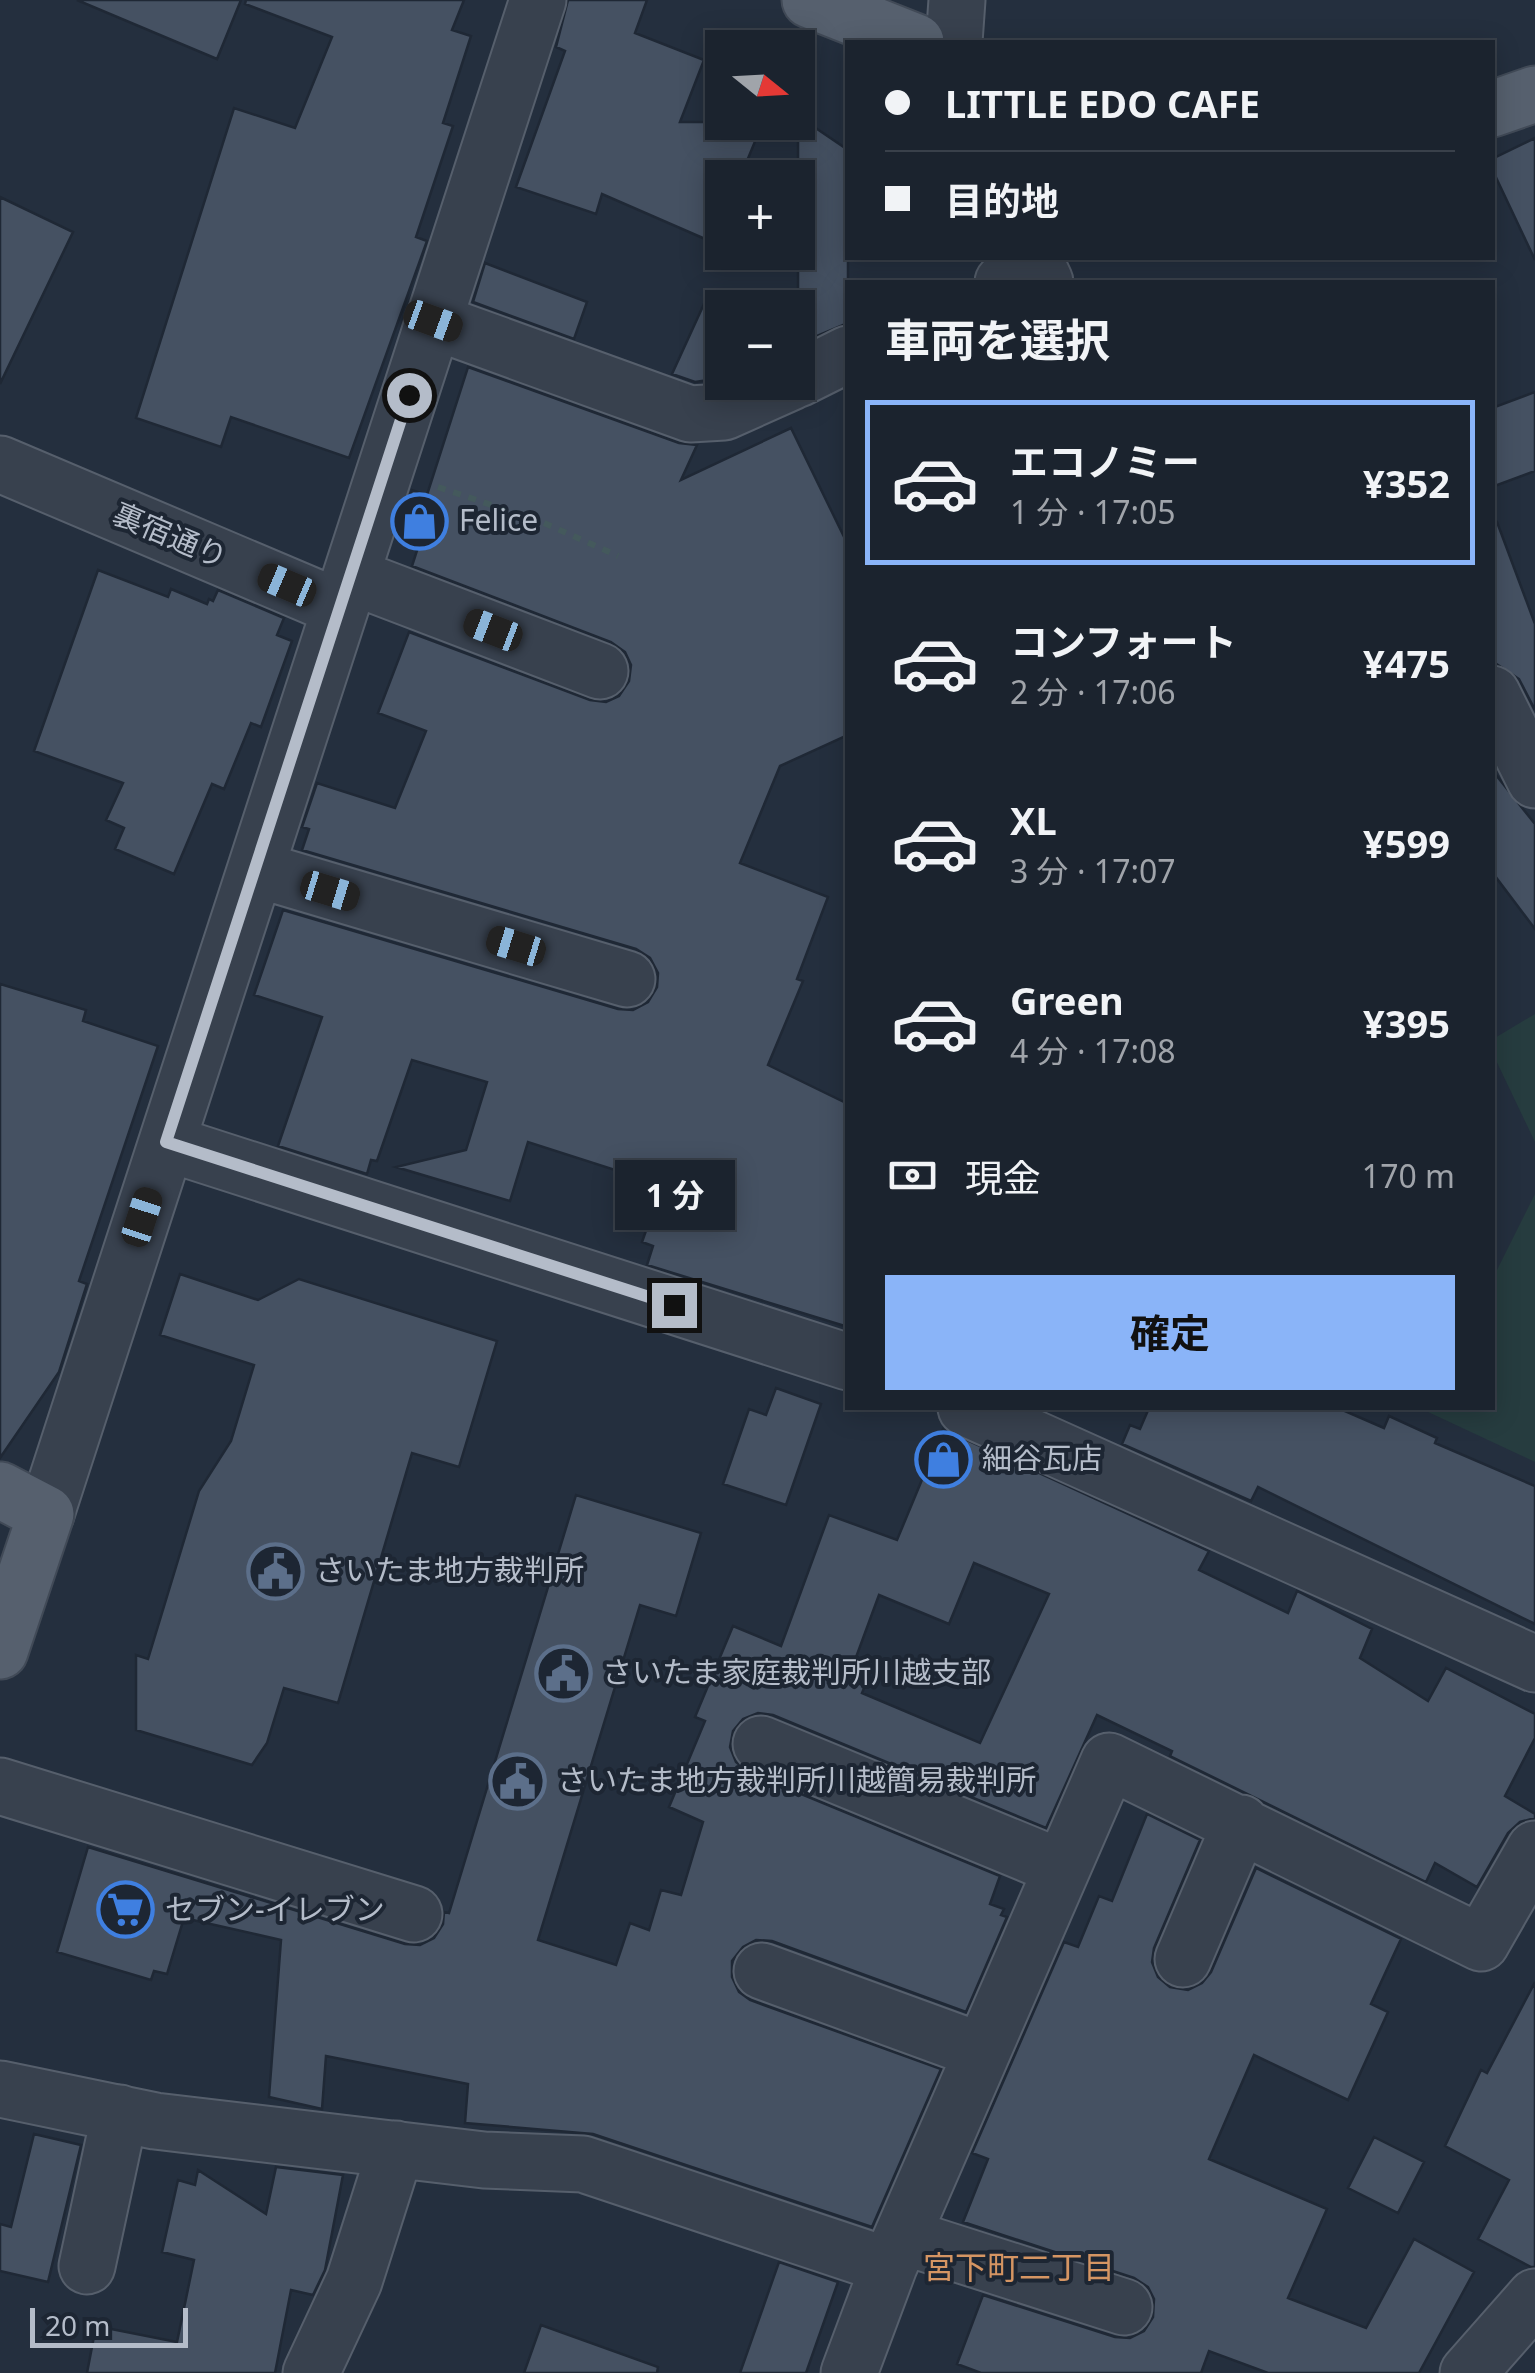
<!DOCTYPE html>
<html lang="ja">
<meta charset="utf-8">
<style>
body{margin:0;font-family:"Noto Sans","Noto Sans JP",sans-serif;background:#282f3a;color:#f1f3f6;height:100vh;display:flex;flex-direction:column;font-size:38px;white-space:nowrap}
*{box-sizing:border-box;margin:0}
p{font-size:32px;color:#a0a4aa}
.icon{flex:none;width:55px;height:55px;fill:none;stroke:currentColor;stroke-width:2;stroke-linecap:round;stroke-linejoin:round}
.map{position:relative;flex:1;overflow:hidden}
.sheet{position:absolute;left:845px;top:280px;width:650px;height:1130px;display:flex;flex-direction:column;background:#1b232e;border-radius:0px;box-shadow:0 5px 25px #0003,0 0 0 2px #39404a}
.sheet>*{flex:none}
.guide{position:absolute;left:845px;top:40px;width:650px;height:220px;border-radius:0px;box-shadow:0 5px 25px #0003,0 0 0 2px #39404a;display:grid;align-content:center;height:220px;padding:0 40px;background:#1b232e}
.needle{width:65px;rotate:108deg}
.buttons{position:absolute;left:705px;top:30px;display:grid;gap:20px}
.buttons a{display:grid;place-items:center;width:110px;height:110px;border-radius:0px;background:#1b232e;box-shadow:0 5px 25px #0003,0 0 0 2px #39404a;font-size:50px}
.scale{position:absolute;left:30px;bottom:25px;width:158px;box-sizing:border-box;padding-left:10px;border:5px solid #b4bcc9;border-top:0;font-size:28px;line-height:35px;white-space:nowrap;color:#b4bcc9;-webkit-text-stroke:8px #1d2633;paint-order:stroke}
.end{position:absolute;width:45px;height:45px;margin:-22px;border:12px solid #b4bcc9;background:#111;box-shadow:0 0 0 5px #111}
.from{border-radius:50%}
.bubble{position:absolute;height:70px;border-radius:0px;background:#1b232e;box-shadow:0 5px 25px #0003,0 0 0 2px #39404a;font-size:32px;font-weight:700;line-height:70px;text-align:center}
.car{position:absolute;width:30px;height:60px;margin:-30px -15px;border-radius:12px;box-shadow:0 0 8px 2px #0007;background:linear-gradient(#222 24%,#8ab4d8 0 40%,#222 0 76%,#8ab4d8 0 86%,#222 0)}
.guide b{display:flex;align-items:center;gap:35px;height:95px;font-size:38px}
.guide b+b{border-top:2px solid #39404a}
.guide i{width:25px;height:25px;background:#f1f3f6}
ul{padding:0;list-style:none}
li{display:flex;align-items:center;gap:30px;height:165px;margin:0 20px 15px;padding:0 20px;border:5px solid transparent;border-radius:0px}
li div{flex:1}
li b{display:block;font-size:38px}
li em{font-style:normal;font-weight:700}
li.active{border-color:#8ab4f8}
li>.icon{width:90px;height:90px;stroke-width:1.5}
h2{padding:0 40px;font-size:45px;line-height:120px}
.pay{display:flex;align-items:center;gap:25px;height:110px;padding:0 40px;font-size:38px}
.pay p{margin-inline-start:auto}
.cta{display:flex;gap:20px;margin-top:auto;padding:20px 40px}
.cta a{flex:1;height:115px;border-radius:0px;background:#8ab4f8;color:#111;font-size:40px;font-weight:700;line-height:115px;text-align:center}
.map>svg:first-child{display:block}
.green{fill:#263c3f}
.building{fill:#455162;stroke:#1f2835;stroke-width:2.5;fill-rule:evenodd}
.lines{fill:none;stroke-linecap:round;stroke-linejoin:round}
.minor-casing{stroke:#565f6c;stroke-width:59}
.major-casing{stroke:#414a57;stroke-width:59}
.path{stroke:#44595c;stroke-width:6;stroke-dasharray:8 8;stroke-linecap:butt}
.minor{stroke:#38414e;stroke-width:55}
.major{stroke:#56606e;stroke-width:55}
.route{stroke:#b4bcc9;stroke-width:12}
.labels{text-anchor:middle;stroke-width:8;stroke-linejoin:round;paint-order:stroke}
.poi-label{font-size:30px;fill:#b4bcc9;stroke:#1d2633;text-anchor:start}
.street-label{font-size:30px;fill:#b4bcc9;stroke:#1d2633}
.neighbourhood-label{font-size:32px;fill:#d59563;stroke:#1d2633}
</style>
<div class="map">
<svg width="1535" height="2373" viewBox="0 0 1535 2373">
<rect width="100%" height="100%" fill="#242f3e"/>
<!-- green -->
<path class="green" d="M1535 1014V1142L1492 1052 1493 1039Z
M1535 1194V1462L1426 1411 1427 1408H1492L1493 1278Z"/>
<!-- building -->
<path class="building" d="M77 0H241L217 59Z
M246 0H464L452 30 471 36 443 123 453 126 416 237 427 241 349 458 231 417 221 447 136 418 234 108 295 128 332 37 245 4Z
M568 0H647L635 33 704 60 680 122H763L740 178H722V217L712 242 602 194 596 214 516 187 565 51 556 47Z
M798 116 848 150V323L798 344Z
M1535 138V260L1492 169V159Z
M0 197 73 232 0 384Z
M485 263 587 302 574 339 473 302Z
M709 293 740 308H722V378L695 382 672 374Z
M468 367 679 443 697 445 681 480 791 428 848 545V735L780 766 740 863 828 897 797 979 803 981 768 1065 848 1104V1327L647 1265 653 1246 642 1242 662 1185 528 1142 510 1201 396 1167 466 1150 487 1082 412 1060 377 1161 371 1160 367 1174 278 1146 322 1017 254 995 283 910 618 1009 633 1010 648 1002 657 987 658 973 650 958 636 949 302 850 309 829 302 827 317 783 395 808 426 731 378 713 409 632 590 700 606 702 619 696 629 681 631 665 625 652 611 642 412 566 421 538 399 530 412 490 427 495Z
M1535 392V471L1492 487V408Z
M1497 522 1535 624V710L1519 679 1492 661V523Z
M98 570 168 597 171 589 207 604 209 599 213 601 218 590 284 618 277 635 292 641 261 727 251 723 224 789 212 784 174 874 115 849 124 828 106 820 123 783 34 751Z
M1492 770 1535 824V929L1492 872Z
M0 984 86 1010 83 1021 158 1046 79 1281 87 1284 59 1372 0 1458Z
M180 1274 258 1300 299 1279 497 1341 459 1467 412 1453 338 1703 284 1688 267 1743 252 1765 136 1730V1655L148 1659 199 1491 231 1441 254 1365 160 1335Z
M776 1388 821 1404 786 1505 723 1484 749 1409 766 1415Z
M1149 1408H1338L1384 1428 1389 1416 1437 1438 1435 1443 1535 1486V1624L1258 1487 1251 1501 1122 1444 1130 1425 1140 1429Z
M943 1429 1209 1551 1199 1570 1288 1613 1297 1591 1372 1629 1360 1658 1428 1701 1446 1668 1535 1714V1738L1505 1796 1535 1814V1818L1520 1822 1508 1833 1477 1887 1435 1863 1426 1882 1170 1756 1172 1751 1097 1715 1046 1828 773 1715 758 1713 743 1719 733 1731 730 1747 736 1762 748 1772 1000 1876 990 1904 1004 1909 1001 1915 1007 1917 966 2012 772 1941 756 1940 743 1947 732 1961V1977L739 1992 750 2000 941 2069 872 2227 593 2134 465 2123 468 2084 326 2056 322 2109 269 2097 281 1940 184 1918 167 1974 154 1971 151 1980 57 1952 88 1847 405 1944 420 1945 434 1938 443 1924 444 1912 449 1913 576 1495 701 1533 676 1616 640 1605 538 1940 616 1965 630 1923 649 1930 661 1890 681 1895 703 1822 669 1807 705 1721 695 1717 733 1626 781 1646 829 1515 897 1540ZM974 1563 1049 1594 980 1743 862 1693 865 1686 848 1679 879 1595 949 1624Z
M1147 1814 1200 1840 1154 1948 1152 1962 1158 1977 1170 1987 1188 1990 1202 1983 1211 1972 1256 1868 1401 1939 1371 2004 1388 2012 1348 2100 1254 2055 1209 2159 1327 2209 1288 2298 1366 2328 1414 2239 1474 2272 1419 2373H1268L1209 2351 1201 2373H981L957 2364 983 2295 1115 2337 1130 2338 1144 2331 1153 2317 1154 2299 1148 2287 1134 2278 963 2222 988 2159 972 2153 1064 1942 1078 1947 1099 1896 1112 1901Z
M1535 1982V2267H1531L1478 2239 1509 2180 1445 2146 1481 2070 1487 2073Z
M34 2134 81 2145 48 2282 0 2271V2224L11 2227Z
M1374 2137 1424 2162 1398 2213 1348 2188Z
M276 2167 343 2175 325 2270 313 2295 291 2290 275 2373H87L96 2326 177 2342 194 2260 162 2252 178 2180 195 2185 198 2170 266 2214Z
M779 2262 838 2282 806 2373H740Z
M541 2325 658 2367 657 2373H524Z"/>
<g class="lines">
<defs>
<path id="minor" d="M954 42 957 0
M1003 282 1038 267 1045 282
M433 321 690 414 724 412 791 382
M798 379 848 354
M0 464 340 608
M351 576 600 671
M1492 694 1535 780
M256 869 627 979
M167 1143 848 1362
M966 1408 1535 1664
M46 1514 538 0
M761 1744 1062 1868
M0 1786 414 1914
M1183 1959 1241 1823
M762 1971 981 2051
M0 2089 155 2121 484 2160 583 2164 889 2266 1109 1761 1481 1943 1535 1849
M902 2236 1124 2307
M87 2266 120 2113
M311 2373 354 2281 396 2149
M849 2373 889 2266
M1468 2373 1535 2297"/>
<path id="major" d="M810 0 916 42
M1492 109 1535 94
M0 1490 46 1514 0 1651"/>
</defs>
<!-- minor casing -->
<use href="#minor" class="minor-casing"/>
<!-- major casing -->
<use href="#major" class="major-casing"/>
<!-- path -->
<path class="path" d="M438 487 542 522 618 556"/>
<!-- minor -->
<use href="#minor" class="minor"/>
<!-- major -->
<use href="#major" class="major"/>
</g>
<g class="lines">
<!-- route -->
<path class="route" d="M409 395 166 1142 674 1305"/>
</g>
<!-- icons -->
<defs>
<symbol id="shop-ring" viewBox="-11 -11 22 22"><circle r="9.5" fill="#1d2633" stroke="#3f7fe0" stroke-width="1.5"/><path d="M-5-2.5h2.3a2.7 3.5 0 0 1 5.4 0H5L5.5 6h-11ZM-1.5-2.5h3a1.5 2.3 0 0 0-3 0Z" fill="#3f7fe0"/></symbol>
<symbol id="civic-ring" viewBox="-11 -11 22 22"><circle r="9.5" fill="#1d2633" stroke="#5c6f8a" stroke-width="1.5"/><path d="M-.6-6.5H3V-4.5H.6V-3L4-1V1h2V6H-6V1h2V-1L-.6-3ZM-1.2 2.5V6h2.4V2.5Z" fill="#5c6f8a"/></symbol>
<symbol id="supermarket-ring" viewBox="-11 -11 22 22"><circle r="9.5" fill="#1d2633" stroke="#3f7fe0" stroke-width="1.5"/><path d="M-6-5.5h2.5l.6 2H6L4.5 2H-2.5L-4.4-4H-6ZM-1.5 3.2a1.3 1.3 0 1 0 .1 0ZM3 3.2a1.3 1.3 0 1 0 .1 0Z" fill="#3f7fe0"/></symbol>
</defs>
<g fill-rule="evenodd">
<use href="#shop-ring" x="388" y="490" width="63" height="63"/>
<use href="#shop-ring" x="912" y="1428" width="63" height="63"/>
<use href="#civic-ring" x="244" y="1540" width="63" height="63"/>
<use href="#civic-ring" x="532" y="1642" width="63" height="63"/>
<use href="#civic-ring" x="486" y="1750" width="63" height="63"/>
<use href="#supermarket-ring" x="94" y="1878" width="63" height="63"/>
</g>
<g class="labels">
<!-- poi labels -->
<g class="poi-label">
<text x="459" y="531">Felice</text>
<text x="982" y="1469">細谷瓦店</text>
<text x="315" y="1581">さいたま地方裁判所</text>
<text x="602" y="1683">さいたま家庭裁判所川越支部</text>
<text x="557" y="1791">さいたま地方裁判所川越簡易裁判所</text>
<text x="165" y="1920">セブン-イレブン</text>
</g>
<!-- street labels -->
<g class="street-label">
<text transform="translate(170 536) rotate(23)" y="10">裏宿通り</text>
</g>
<!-- neighbourhood labels -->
<g class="neighbourhood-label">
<text x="1019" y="2279">宮下町二丁目</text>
</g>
</g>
</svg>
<div class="buttons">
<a><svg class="needle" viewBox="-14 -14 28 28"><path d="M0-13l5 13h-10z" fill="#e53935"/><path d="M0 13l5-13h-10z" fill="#a0a4aa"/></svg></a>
<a>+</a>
<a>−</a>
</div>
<div class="scale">20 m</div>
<i class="end from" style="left:409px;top:395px"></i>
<i class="end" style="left:674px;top:1305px"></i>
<div class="bubble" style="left:615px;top:1160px;width:120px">1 分</div>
<i class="car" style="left:433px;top:321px;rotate:110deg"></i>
<i class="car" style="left:287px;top:585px;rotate:293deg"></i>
<i class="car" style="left:493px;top:630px;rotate:291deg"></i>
<i class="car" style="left:330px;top:891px;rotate:107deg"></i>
<i class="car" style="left:516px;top:946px;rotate:287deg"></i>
<i class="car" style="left:142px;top:1217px;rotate:18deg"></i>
<div class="guide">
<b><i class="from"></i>LITTLE EDO CAFE</b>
<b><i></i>目的地</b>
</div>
<section class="sheet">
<h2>車両を選択</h2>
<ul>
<li class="active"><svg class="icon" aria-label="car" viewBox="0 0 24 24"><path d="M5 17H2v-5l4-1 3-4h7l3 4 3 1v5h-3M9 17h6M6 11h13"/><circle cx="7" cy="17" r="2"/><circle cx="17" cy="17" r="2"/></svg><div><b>エコノミー</b><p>1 分 · 17:05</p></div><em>¥352</em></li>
<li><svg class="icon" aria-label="car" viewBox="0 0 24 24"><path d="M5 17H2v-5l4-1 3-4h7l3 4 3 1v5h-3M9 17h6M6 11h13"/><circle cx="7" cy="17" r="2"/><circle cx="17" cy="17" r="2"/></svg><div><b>コンフォート</b><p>2 分 · 17:06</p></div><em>¥475</em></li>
<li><svg class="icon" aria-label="car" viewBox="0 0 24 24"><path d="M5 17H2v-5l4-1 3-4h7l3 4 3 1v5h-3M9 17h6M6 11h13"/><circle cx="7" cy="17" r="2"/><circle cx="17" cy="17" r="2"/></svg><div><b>XL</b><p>3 分 · 17:07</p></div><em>¥599</em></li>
<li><svg class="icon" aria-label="car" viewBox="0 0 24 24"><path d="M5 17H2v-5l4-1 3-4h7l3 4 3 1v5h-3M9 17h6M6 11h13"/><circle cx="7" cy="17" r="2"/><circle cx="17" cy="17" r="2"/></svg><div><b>Green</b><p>4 分 · 17:08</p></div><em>¥395</em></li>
</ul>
<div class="pay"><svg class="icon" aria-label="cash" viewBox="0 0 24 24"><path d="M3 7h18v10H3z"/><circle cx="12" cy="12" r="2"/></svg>現金<p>170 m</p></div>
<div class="cta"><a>確定</a></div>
</section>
</div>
